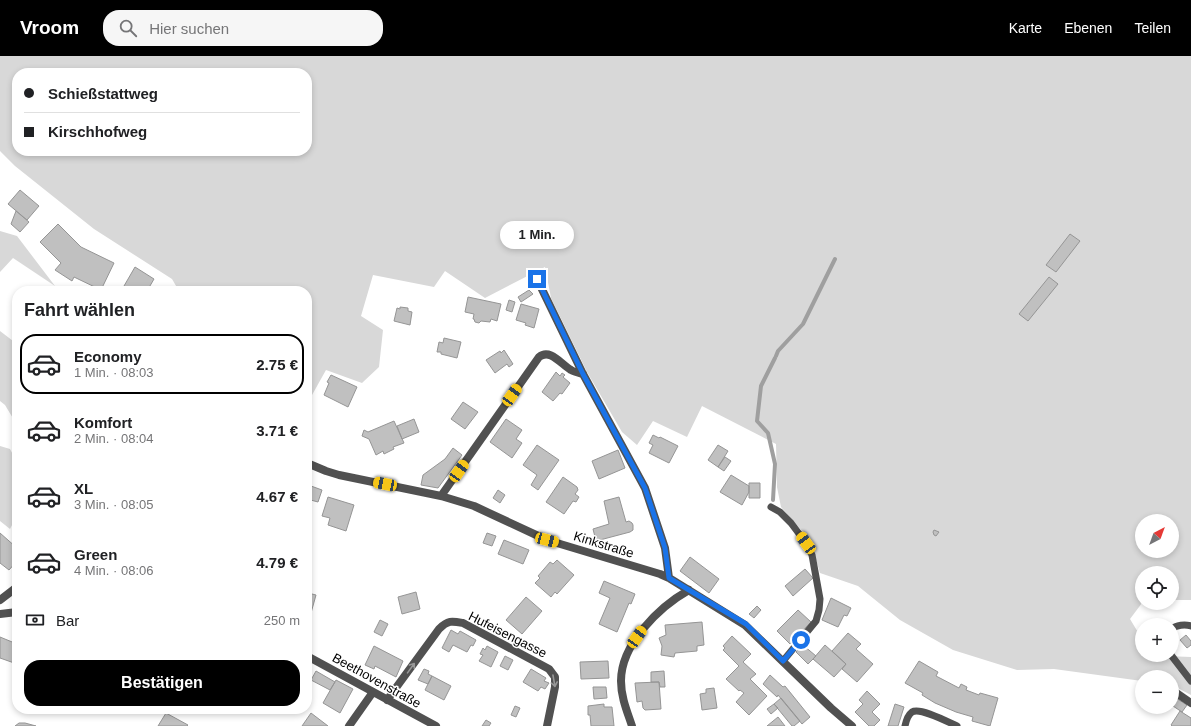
<!DOCTYPE html>
<html lang="de">
<meta charset="utf-8">
<style>
body{margin:0;font-family:Arial,sans-serif;background:#f6f6f6;color:#202124;height:100vh;display:flex;flex-direction:column;font-size:15px;white-space:nowrap}
*{box-sizing:border-box;margin:0}
p{font-size:13px;color:#757577}
.icon{flex:none;width:22px;height:22px;fill:none;stroke:currentColor;stroke-width:2;stroke-linecap:round;stroke-linejoin:round}
.map{position:relative;flex:1;overflow:hidden}
.side{position:absolute;left:12px;top:230px;width:300px;height:428px;display:flex;flex-direction:column;background:#fff;border-radius:16px;box-shadow:0 2px 6px #0003}
.side>*{flex:none}
.banner{position:absolute;left:12px;top:12px;width:300px;height:88px;border-radius:16px;box-shadow:0 2px 6px #0003;display:grid;align-content:center;height:88px;padding:0 12px;background:#fff}
.needle{width:26px;rotate:41deg}
.fabs{position:absolute;left:1135px;top:458px;display:grid;gap:8px}
.fabs a{display:grid;place-items:center;width:44px;height:44px;border-radius:50%;background:#fff;box-shadow:0 2px 6px #0003;font-size:20px}
.end{position:absolute;width:18px;height:18px;margin:-9px;border:5px solid #1a73e8;background:#fff;box-shadow:0 0 0 2px #fff}
.from{border-radius:50%}
.bubble{position:absolute;height:28px;border-radius:14px;background:#fff;box-shadow:0 2px 6px #0003;font-size:13px;font-weight:700;line-height:28px;text-align:center}
.car{position:absolute;width:12px;height:24px;margin:-12px -6px;border-radius:5px;box-shadow:0 0 3px 1px #0007;background:linear-gradient(#f5c518 24%,#345 0 40%,#f5c518 0 76%,#345 0 86%,#f5c518 0)}
.banner b{display:flex;align-items:center;gap:14px;height:38px;font-size:15px}
.banner b+b{border-top:1px solid #e0e0e0}
.banner i{width:10px;height:10px;background:#202124}
ul{padding:0;list-style:none}
li{display:flex;align-items:center;gap:12px;height:60px;margin:0 8px 6px;padding:0 4px;border:2px solid transparent;border-radius:16px}
li div{flex:1}
li b{display:block;font-size:15px}
li em{font-style:normal;font-weight:700}
li.on{border-color:#000}
li>.icon{width:36px;height:36px;stroke-width:1.5}
h2{padding:0 12px;font-size:18px;line-height:48px}
.pay{display:flex;align-items:center;gap:10px;height:44px;padding:0 12px;font-size:15px}
.pay p{margin-inline-start:auto}
.button{display:flex;gap:8px;margin-top:auto;padding:8px 12px}
.button a{flex:1;height:46px;border-radius:16px;background:#000;color:#fff;font-size:16px;font-weight:700;line-height:46px;text-align:center}
header{display:flex;align-items:center;gap:24px;box-sizing:border-box;height:56px;padding:0 20px;background:#000;color:#fff}
header strong{font-size:19px}
nav{display:flex;gap:22px;margin-inline-start:auto;font-size:14px}
.search{width:280px;height:36px;background:#f6f6f6;display:flex;align-items:center;gap:10px;box-sizing:border-box;padding:0 14px;border-radius:16px;color:#757577;font-size:15px}
.map>svg:first-child{display:block}
.green{fill:#d8d8d8;fill-rule:evenodd}
.lines{fill:none;stroke-linecap:round;stroke-linejoin:round}
.stream{stroke:#9f9f9f;stroke-width:4}
.building{fill:#c0c0c0;stroke:#959595}
.lane{stroke:#515151;stroke-width:7}
.street{stroke:#515151;stroke-width:8}
.oneway{stroke:#979797}
.route{stroke:#1a73e8;stroke-width:5}
.labels{text-anchor:middle;stroke-width:3;stroke-linejoin:round;paint-order:stroke}
.street-label{font-size:13px;fill:#000;stroke:#fff}
</style>
<header>
<strong>Vroom</strong>
<div class="search"><svg class="icon" aria-label="search" viewBox="0 0 24 24"><circle cx="10" cy="10" r="6"/><path d="M15 15l6 6"/></svg>Hier suchen</div>
<nav><a>Karte</a><a>Ebenen</a><a>Teilen</a></nav>
</header>
<div class="map">
<svg width="1191" height="670" viewBox="0 0 1191 670">
<rect width="100%" height="100%" fill="#fff"/>
<!-- green -->
<path class="green" d="M0 0H1191V544H1172V517H1142V547L1130 563 1142 583V599L1191 601V639L1172 629V621H1142V625L1054 613 1017 614 953 594 900 564 858 530 820 517 810 484 781 451 777 431 776 388 702 350 687 381 653 365 637 389 622 376 587 316 551 242 545 211 485 242 445 215 434 231 373 219 361 260 383 274 379 311 362 327 326 314 307 348V235H179L172 223 94 173 15 110 0 95ZM17 17H307V95H17ZM1142 465H1172V495H1142Z
M0 175 17 180 55 230 13 202 0 216Z
M0 275 17 288V369L5 349 0 345Z
M0 390 10 393 17 406V459L10 473 0 465Z"/>
<g class="lines">
<!-- stream -->
<path class="stream" d="M776 300 778 295 803 268 835 203
M773 444 775 408 768 377 757 365 761 330 775 302"/>
</g>
<!-- building -->
<path class="building" d="M20 134 39 150 27 164 8 148Z
M16 155 29 166 20 176 11 168Z
M58 168 81 191 114 207 101 234 74 221 72 225 55 214 61 207 40 186Z
M1070 178 1080 185 1056 216 1046 209Z
M135 211 154 223 147 235H133L124 230Z
M1049 221 1058 228 1028 265 1019 258Z
M529 234 533 238 521 246 518 241Z
M468 241 501 248 497 265 491 263 490 266 481 265 479 267 475 266 474 263H473L474 258 465 256Z
M509 244 515 246 512 256 506 254Z
M521 248 539 253 534 272 525 269 526 267 516 264Z
M400 251 408 252V255L412 256 410 269 394 265 397 252 400 253Z
M444 282 461 286 457 302 441 298V296H437L439 286 443 287Z
M504 294 513 308 509 311 507 308 495 317 486 304 500 295 501 297Z
M556 316 560 320 562 317 565 319 563 321 570 327 562 338 560 337 553 345 542 336Z
M331 319 357 331 348 351 324 339 329 327 327 326Z
M463 346 478 356 465 373 451 363Z
M414 363 419 376 402 383 397 370Z
M506 363 522 374 516 383 522 387 512 402 490 386Z
M394 365 404 387 393 391 394 393 384 398 383 395 376 399 369 383 362 380 364 374 368 376Z
M653 379 659 382 660 381 678 390 669 407 649 397 653 389 649 387Z
M537 389 559 404 538 434 531 429 537 419 523 409Z
M718 389 728 395 718 411 708 404Z
M453 392 462 399 438 432 421 429 423 419 445 403Z
M618 394 625 412 599 423 592 405Z
M725 401 731 405 724 415 718 411Z
M731 419 749 430V436L742 449 720 436Z
M563 421 577 431 578 434 575 438 579 441 576 446 573 445 564 458 546 446Z
M749 427H760V442H749Z
M311 430 322 434 318 446 307 443Z
M498 434 505 439 500 447 493 442Z
M328 441 354 449 346 475 328 469 330 462 322 460Z
M619 441 626 466 629 465 632 467 633 469V474L630 476 596 485 593 473 609 468 604 445Z
M934 474 939 476 936 480 934 479 933 476Z
M0 477 17 492V505L9 514 0 507Z
M487 477 496 480 492 490 483 487Z
M504 484 529 494 523 508 498 498Z
M690 501 719 523 709 537 680 515Z
M557 504 574 519 557 538 555 536 551 541 535 527 540 522 538 520 550 506 553 508Z
M805 513 813 522 793 540 785 530Z
M604 525 635 538 631 548 629 547 617 576 599 568 610 542 599 537Z
M307 530 310 531 308 537 316 539 311 557 307 556Z
M416 536 420 553 402 558 398 541Z
M526 541 542 555 522 578 506 564Z
M831 542 851 552 847 560 844 559 838 571 822 564Z
M757 550 761 554 754 562 749 558Z
M798 554 811 566 790 588 777 575Z
M380 564 388 568 382 580 374 576Z
M702 566 704 589 697 590V595L675 597 674 601 661 599 662 590 659 582 666 579 665 569Z
M451 574 458 578 460 575 476 584 473 590 471 589 467 596 453 589 449 596 442 592Z
M848 577 861 588 856 593 873 608 857 626 842 613 846 608 832 595Z
M1186 579 1191 585V589L1187 592 1180 584Z
M732 580 751 598 743 606 756 618 750 623 767 640 749 659 736 646 744 637 740 634 739 635 726 623 739 610 723 594 725 592 723 590Z
M0 581 17 588V608L0 602Z
M803 589 816 600 808 608 796 596Z
M825 589 846 608 834 621 813 603Z
M374 590 403 605 396 621 375 610 374 613 365 609Z
M487 590 498 596 491 611 479 605 483 599 480 598 483 592 485 594Z
M505 600 513 604 508 614 500 610Z
M608 605 609 622 581 623 580 606Z
M919 605 938 616 936 620 959 632 961 628 967 631 966 634 979 639 980 637 998 642 990 670 972 665 973 661 956 656 935 647 922 639 923 637 905 627Z
M424 613 429 615 428 618 432 620 428 628 418 624Z
M531 613 546 622 544 625 549 627 545 633 541 631 538 635 523 626Z
M316 615 335 626 330 634 311 624Z
M664 615 665 631H660L659 626H651V616Z
M770 619 783 631 785 630 810 661 802 668 778 639 777 641 763 628Z
M432 620 451 630 444 644 425 634Z
M336 624 353 633 340 657 323 647Z
M659 626 661 653 645 654 643 652 642 645 637 646 635 627Z
M593 631H606L607 642 594 643Z
M714 632 717 652 702 654 700 638 706 637V633Z
M867 635 880 648 872 656 880 664 874 670H869L855 656 863 648 859 644Z
M781 642 800 665 794 670H792L774 648Z
M1176 642 1187 649 1182 656 1173 650Z
M604 648V651H612L614 670H591L590 659H588V650Z
M774 648 778 652 771 658 767 653Z
M895 648 904 651 898 670H888Z
M515 650 520 652 516 661 511 659Z
M1180 655 1191 662V670H1172L1171 669Z
M166 657 188 669 187 670H158Z
M311 657 328 670H302Z
M778 661 785 670H767Z
M486 664 491 667 489 670H482Z
M19 667H25L36 670H15Z"/>
<g class="lines">
<!-- lane -->
<path class="lane" d="M771 451 780 456 791 467 806 487 812 499 820 543 819 554 816 565 783 605
M1172 573C1176 569 1185 568 1191 570
M1171 599 1191 625
M905 670C906 665 908 659 912 656 920 651 948 666 957 670"/>
<!-- street -->
<path class="street" d="M537 223 583 318 645 432 665 492 669 522
M307 407 326 415 339 419 441 440 474 450 547 484 660 518 669 522 745 569 831 652 852 670
M441 440 539 301C550 292 561 308 571 314 574 316 579 317 583 318
M0 544 17 531
M0 558 17 556
M307 600 436 670
M1175 636 1191 647
M387 644 439 573C448 564 452 565 463 567L549 613 555 621V631L547 670
M349 670 373 636
M632 670C627 655 621 641 621 625 621 588 659 551 689 534"/>
</g>
<!-- one-way arrows -->
<defs><path id="oneway-shaft" d="M-6 0H5M1.5-3L5.5 0L1.5 3" fill="none" stroke-width="1.6" stroke-linecap="round" stroke-linejoin="round"/></defs>
<g class="oneway">
<use href="#oneway-shaft" transform="translate(411 612) rotate(-54)"/>
<use href="#oneway-shaft" transform="translate(554 625) rotate(80)"/>
</g>
<g class="lines">
<!-- route -->
<path class="route" d="M537 223 583 318 645 432 665 492 669 522 746 568 783 605 801 584"/>
</g>
<g class="labels">
<!-- street labels -->
<g class="street-label">
<text transform="translate(604 488) rotate(17)" y="5">Kinkstraße</text>
<text transform="translate(508 578) rotate(27)" y="5">Hufeisengasse</text>
<text transform="translate(377 624) rotate(29)" y="5">Beethovenstraße</text>
</g>
</g>
</svg>
<div class="fabs">
<a><svg class="needle" viewBox="-14 -14 28 28"><path d="M0-13l5 13h-10z" fill="#e53935"/><path d="M0 13l5-13h-10z" fill="#757577"/></svg></a>
<a><svg class="icon" aria-label="locate" viewBox="0 0 24 24"><circle cx="12" cy="12" r="6"/><path d="M12 2v4M12 18v4M2 12h4M18 12h4"/></svg></a>
<a>+</a>
<a>−</a>
</div>
<i class="end from" style="left:801px;top:584px"></i>
<i class="end" style="left:537px;top:223px"></i>
<div class="bubble" style="left:500px;top:165px;width:74px">1 Min.</div>
<i class="car" style="left:512px;top:339px;rotate:35deg"></i>
<i class="car" style="left:459px;top:415px;rotate:35deg"></i>
<i class="car" style="left:385px;top:428px;rotate:281deg"></i>
<i class="car" style="left:547px;top:484px;rotate:105deg"></i>
<i class="car" style="left:806px;top:487px;rotate:324deg"></i>
<i class="car" style="left:637px;top:581px;rotate:35deg"></i>
<div class="banner">
<b><i class="from"></i>Schießstattweg</b>
<b><i></i>Kirschhofweg</b>
</div>
<section class="side">
<h2>Fahrt wählen</h2>
<ul>
<li class="on"><svg class="icon" aria-label="car" viewBox="0 0 24 24"><path d="M5 17H2v-5l4-1 3-4h7l3 4 3 1v5h-3M9 17h6M6 11h13"/><circle cx="7" cy="17" r="2"/><circle cx="17" cy="17" r="2"/></svg><div><b>Economy</b><p>1 Min. · 08:03</p></div><em>2.75 €</em></li>
<li><svg class="icon" aria-label="car" viewBox="0 0 24 24"><path d="M5 17H2v-5l4-1 3-4h7l3 4 3 1v5h-3M9 17h6M6 11h13"/><circle cx="7" cy="17" r="2"/><circle cx="17" cy="17" r="2"/></svg><div><b>Komfort</b><p>2 Min. · 08:04</p></div><em>3.71 €</em></li>
<li><svg class="icon" aria-label="car" viewBox="0 0 24 24"><path d="M5 17H2v-5l4-1 3-4h7l3 4 3 1v5h-3M9 17h6M6 11h13"/><circle cx="7" cy="17" r="2"/><circle cx="17" cy="17" r="2"/></svg><div><b>XL</b><p>3 Min. · 08:05</p></div><em>4.67 €</em></li>
<li><svg class="icon" aria-label="car" viewBox="0 0 24 24"><path d="M5 17H2v-5l4-1 3-4h7l3 4 3 1v5h-3M9 17h6M6 11h13"/><circle cx="7" cy="17" r="2"/><circle cx="17" cy="17" r="2"/></svg><div><b>Green</b><p>4 Min. · 08:06</p></div><em>4.79 €</em></li>
</ul>
<div class="pay"><svg class="icon" aria-label="cash" viewBox="0 0 24 24"><path d="M3 7h18v10H3z"/><circle cx="12" cy="12" r="2"/></svg>Bar<p>250 m</p></div>
<div class="button"><a>Bestätigen</a></div>
</section>
</div>
